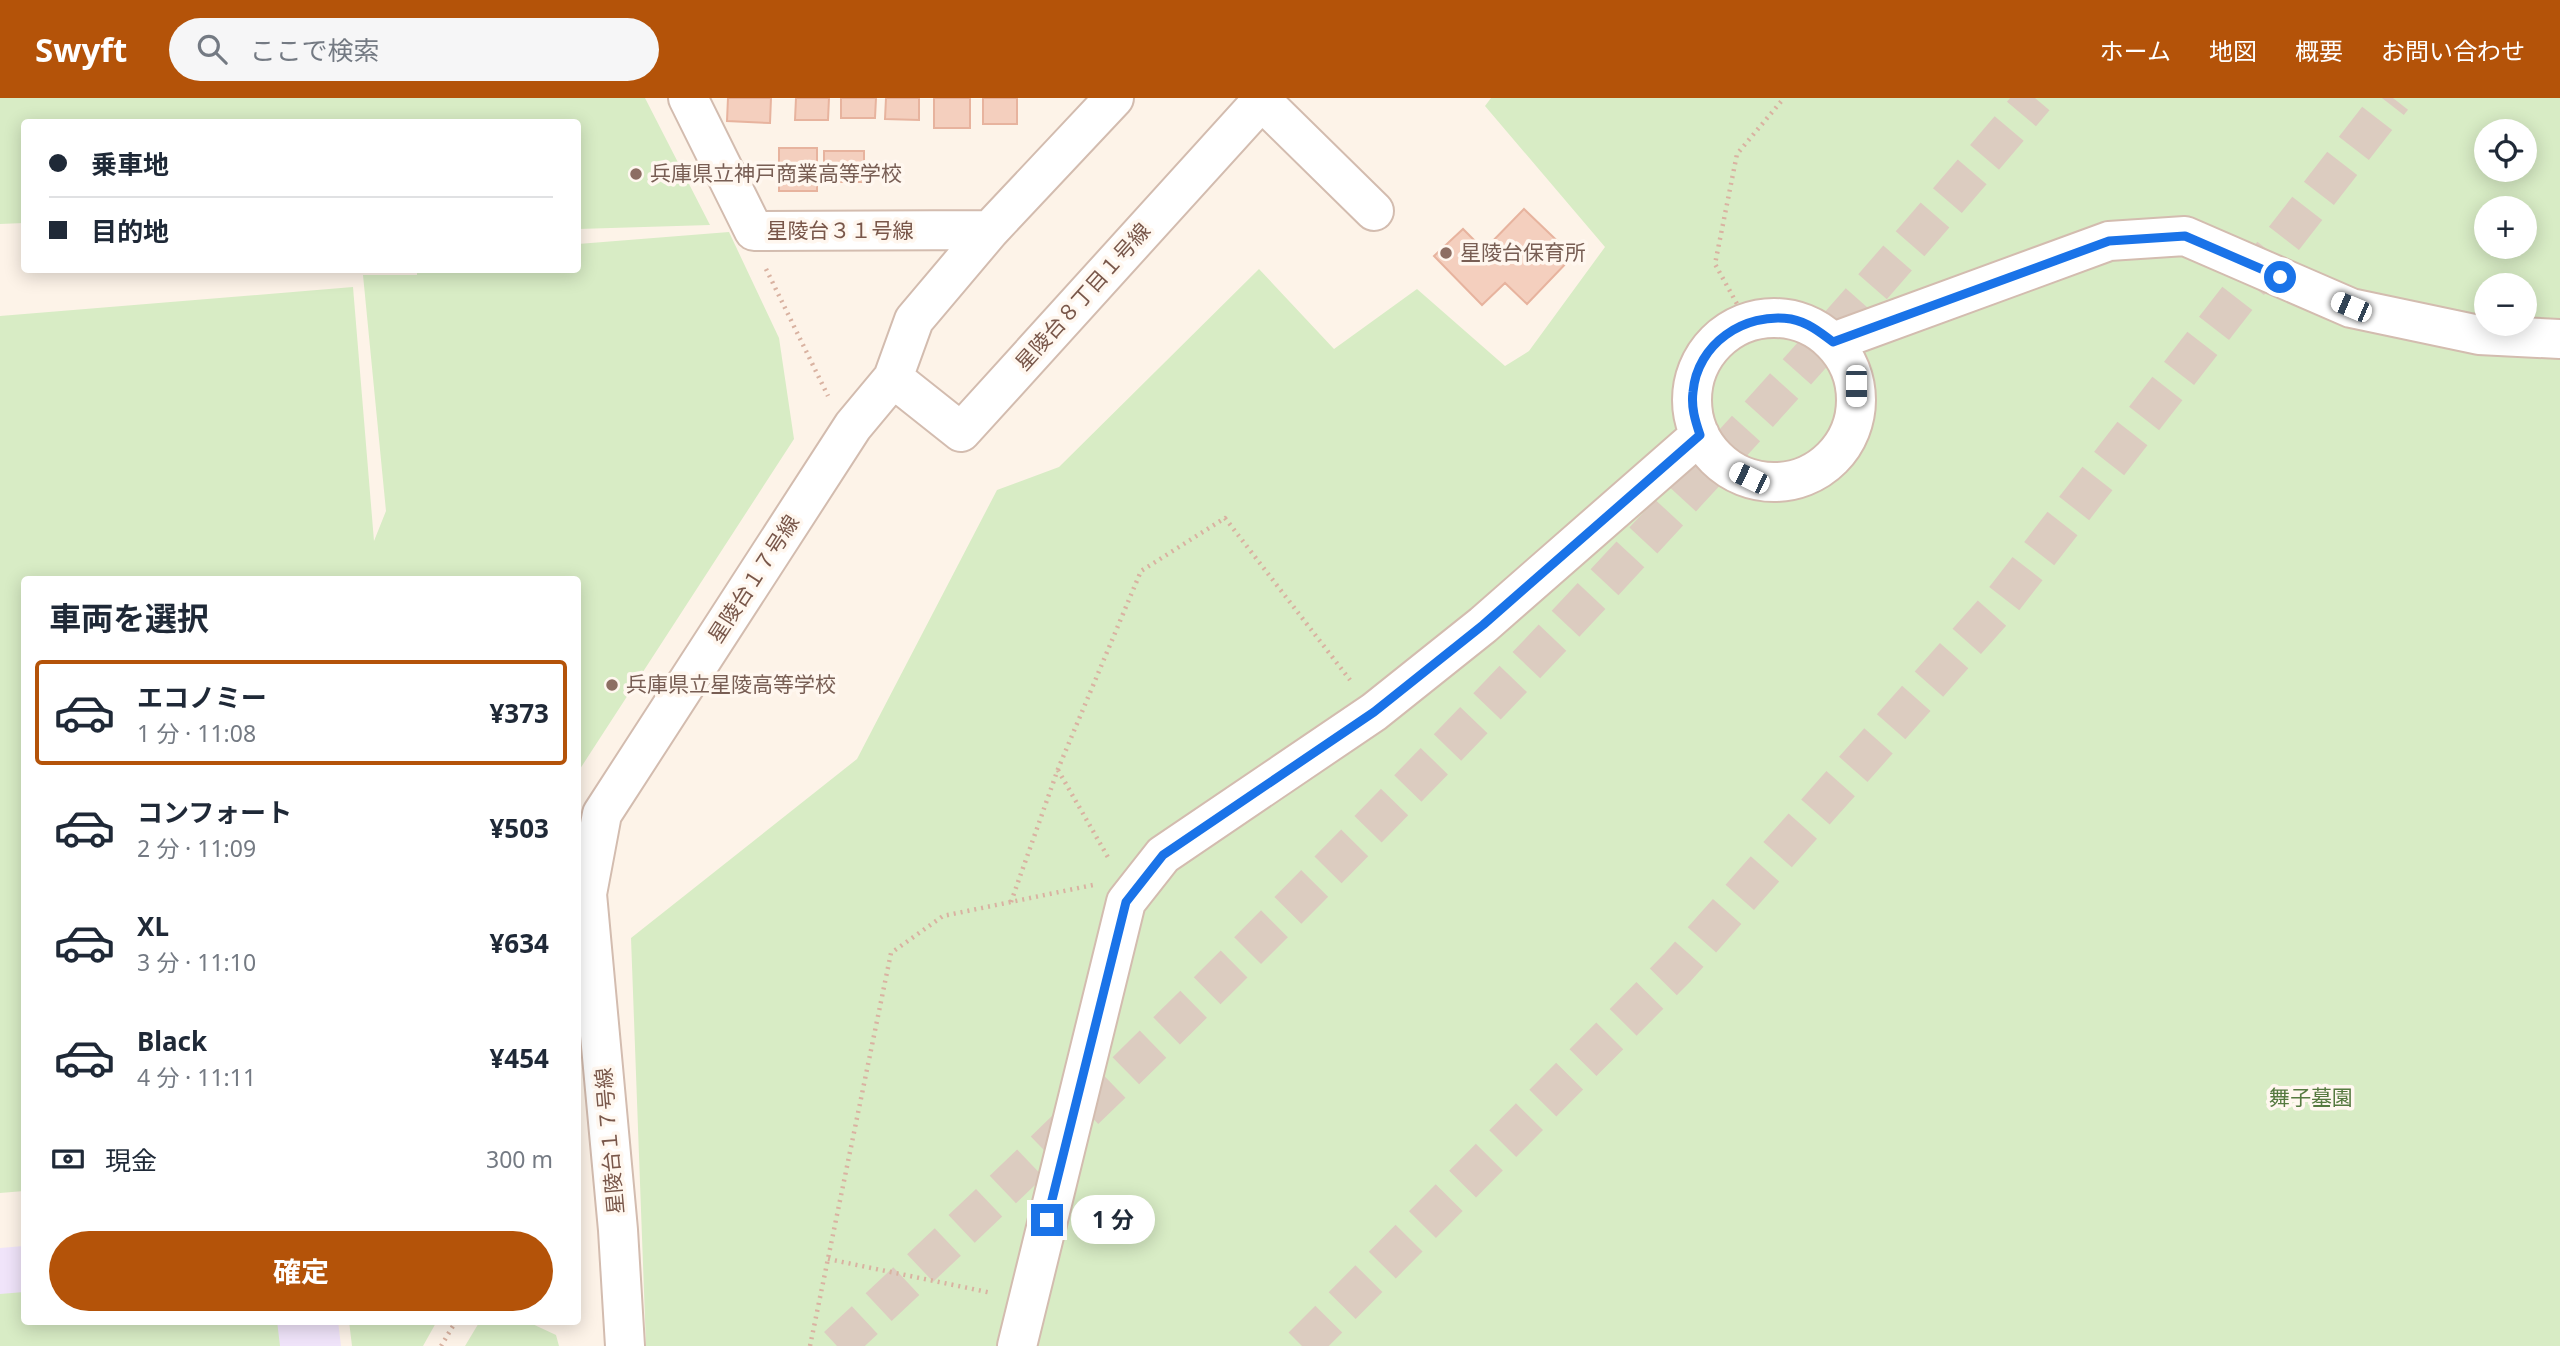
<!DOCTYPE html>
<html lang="ja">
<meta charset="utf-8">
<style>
body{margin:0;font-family:"Noto Sans","Noto Sans JP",sans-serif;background:#f6f6f7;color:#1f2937;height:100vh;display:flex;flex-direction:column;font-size:26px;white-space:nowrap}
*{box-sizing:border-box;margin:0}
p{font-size:23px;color:#747a83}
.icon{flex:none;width:38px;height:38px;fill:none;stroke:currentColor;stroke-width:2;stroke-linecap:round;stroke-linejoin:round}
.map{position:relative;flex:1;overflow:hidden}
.sheet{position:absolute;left:21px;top:478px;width:560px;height:749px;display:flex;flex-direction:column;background:#fff;border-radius:7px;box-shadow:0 4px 18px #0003}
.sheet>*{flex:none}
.top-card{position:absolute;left:21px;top:21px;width:560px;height:154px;border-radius:7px;box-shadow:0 4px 18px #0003;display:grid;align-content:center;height:154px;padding:0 28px;background:#fff}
.tools{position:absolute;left:2474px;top:21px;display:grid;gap:14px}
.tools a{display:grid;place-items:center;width:63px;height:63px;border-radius:50%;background:#fff;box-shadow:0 4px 18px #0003;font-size:35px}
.end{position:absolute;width:32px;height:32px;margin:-16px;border:9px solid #1a73e8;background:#fff;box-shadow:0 0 0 4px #fff}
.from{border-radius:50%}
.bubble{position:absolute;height:49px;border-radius:24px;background:#fff;box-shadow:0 4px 18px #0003;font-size:23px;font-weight:700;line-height:49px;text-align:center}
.car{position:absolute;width:21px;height:42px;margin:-21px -10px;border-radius:9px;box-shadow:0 0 5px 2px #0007;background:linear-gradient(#fff 24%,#345 0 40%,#fff 0 76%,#345 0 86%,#fff 0)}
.top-card b{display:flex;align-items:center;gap:24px;height:66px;font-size:26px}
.top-card b+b{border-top:2px solid #e0e1e3}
.top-card i{width:18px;height:18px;background:#1f2937}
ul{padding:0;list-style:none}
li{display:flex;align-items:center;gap:21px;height:105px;margin:0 14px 10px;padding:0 14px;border:4px solid transparent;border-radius:7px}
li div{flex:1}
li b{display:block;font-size:26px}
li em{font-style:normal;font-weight:700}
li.current{border-color:#b45309}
li>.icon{width:63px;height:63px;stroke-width:1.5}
h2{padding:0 28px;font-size:32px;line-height:84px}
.pay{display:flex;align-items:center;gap:18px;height:77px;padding:0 28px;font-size:26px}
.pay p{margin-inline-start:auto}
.cta{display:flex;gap:14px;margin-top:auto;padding:14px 28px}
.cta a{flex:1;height:80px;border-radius:42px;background:#b45309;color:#fff;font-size:28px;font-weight:700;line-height:80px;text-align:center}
header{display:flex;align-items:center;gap:42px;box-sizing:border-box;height:98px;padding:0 35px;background:#b45309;color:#fff}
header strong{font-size:33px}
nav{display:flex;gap:38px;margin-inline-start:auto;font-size:24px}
.search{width:490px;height:63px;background:#f6f6f7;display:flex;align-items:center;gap:18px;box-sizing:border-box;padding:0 24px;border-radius:38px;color:#747a83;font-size:26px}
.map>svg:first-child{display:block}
.education{fill:#f0e4fa}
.green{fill:#d8ecc5;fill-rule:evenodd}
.building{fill:#f4cfbe;stroke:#e7b39e;stroke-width:2}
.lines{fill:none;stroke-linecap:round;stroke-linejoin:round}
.highway-tunnel{stroke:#dcccc0;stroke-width:38;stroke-dasharray:38 19;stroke-linecap:butt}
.minor-casing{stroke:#d3bcaf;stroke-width:42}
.path{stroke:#d9b2a1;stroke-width:4.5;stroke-dasharray:2 5;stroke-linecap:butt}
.minor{stroke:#fff;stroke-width:38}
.route{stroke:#1a73e8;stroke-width:9}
.education-dot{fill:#8d6e63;stroke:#fff7ef;stroke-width:2.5}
.labels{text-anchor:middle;stroke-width:7;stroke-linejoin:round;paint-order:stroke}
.education-label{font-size:21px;fill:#785e54;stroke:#fff7ef;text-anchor:start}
.street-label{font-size:21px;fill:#79574a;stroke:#fff7ef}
.park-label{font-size:21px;fill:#55793f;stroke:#fff7ef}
</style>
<header>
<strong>Swyft</strong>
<div class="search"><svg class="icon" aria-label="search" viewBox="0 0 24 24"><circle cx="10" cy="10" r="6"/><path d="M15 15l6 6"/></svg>ここで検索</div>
<nav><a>ホーム</a><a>地図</a><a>概要</a><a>お問い合わせ</a></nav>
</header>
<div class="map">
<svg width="2560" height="1248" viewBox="0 0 2560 1248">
<rect width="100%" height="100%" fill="#fdf3e8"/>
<!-- education -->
<path class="education" d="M24 1148V1223H338L341 1248H0V1150Z"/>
<!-- green -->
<path class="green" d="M0 0H645L710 127 578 131V24H24V125L0 126Z
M1491 0H2560V1248H646L631 840 857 661 997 392 1059 369 1259 171 1334 251 1417 191 1505 268 1529 253 1605 149 1485 8ZM2487 33H2525V72H2487ZM2487 110H2525V149H2487ZM2487 187H2525V226H2487Z
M729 134 779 240 794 341 578 674V481H24V1093L0 1095V218L353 189 374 443 386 413 363 177H417V172H578V146Z
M24 1194V1223H277L280 1248H0V1196Z
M349 1223H437L423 1248H352Z
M480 1223H526L556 1237 559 1248H465Z"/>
<!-- building -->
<path class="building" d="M728 0H771L770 25 727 23Z
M796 0H829L828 22H795Z
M841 0H876L875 20H841Z
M886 0H919V22L885 21Z
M934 0H970V30H934Z
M983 0H1017V26H983Z
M779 50H817V93H779Z
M824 53H864V84H824Z
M1524 111 1573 158 1527 206 1505 185 1482 207 1434 158 1463 131 1484 152Z"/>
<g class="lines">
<!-- highway-tunnel -->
<path class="highway-tunnel" d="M837 1248C1259 855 1663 441 2035 0
M1302 1248 1677 870 2000 506 2393 0"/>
<defs>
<path id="minor" d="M688 0 754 133 990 132
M1259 0 1374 113
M1692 302a82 82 0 1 1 164 0a82 82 0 1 1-164 0Z
M1833 244 2109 143 2185 138 2351 210 2479 237 2560 241
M893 280 961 334 1264 0
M625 1248 618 1132 587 796 602 716 853 328 893 280 914 222 990 132 1114 0
M1017 1248 1126 804 1163 757 1374 614 1483 527 1700 337"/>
</defs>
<!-- minor casing -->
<use href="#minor" class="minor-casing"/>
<!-- path -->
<path class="path" d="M766 171 828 298
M1747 224 1715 166 1737 56 1784 0
M1058 672 1109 761
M1011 804 1058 671 1141 473 1225 420 1350 582
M828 1161 992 1195
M441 1248 456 1223
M810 1248 891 855 943 818 1093 787"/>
<!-- minor -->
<use href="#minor" class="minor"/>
</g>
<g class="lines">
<!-- route -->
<path class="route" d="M1047 1122 1126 804 1163 757 1374 614 1483 527 1700 337C1695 322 1691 309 1693 294 1697 246 1744 214 1791 221 1807 224 1820 234 1833 244L2109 143 2185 138 2280 179"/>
</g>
<!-- markers -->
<g class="education-dot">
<circle cx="636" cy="76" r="7"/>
<circle cx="1446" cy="155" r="7"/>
<circle cx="612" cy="587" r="7"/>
</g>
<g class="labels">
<!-- education labels -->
<g class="education-label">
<text x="650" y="83">兵庫県立神戸商業高等学校</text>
<text x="1460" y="162">星陵台保育所</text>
<text x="626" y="594">兵庫県立星陵高等学校</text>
</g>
<!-- street labels -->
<g class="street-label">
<text x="840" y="140">星陵台３１号線</text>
<text transform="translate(1083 199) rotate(-48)" y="7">星陵台８丁目１号線</text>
<text transform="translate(754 481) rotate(-57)" y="7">星陵台１７号線</text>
<text transform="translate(610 1043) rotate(-95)" y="7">星陵台１７号線</text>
</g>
<!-- park labels -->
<g class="park-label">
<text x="2311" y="1007">舞子墓園</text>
</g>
</g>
</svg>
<div class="tools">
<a><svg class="icon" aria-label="locate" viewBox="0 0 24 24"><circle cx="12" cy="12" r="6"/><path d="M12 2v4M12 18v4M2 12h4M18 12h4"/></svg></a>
<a>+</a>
<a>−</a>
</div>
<i class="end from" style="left:2280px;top:179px"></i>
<i class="end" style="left:1047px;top:1122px"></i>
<div class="bubble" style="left:1071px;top:1097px;width:84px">1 分</div>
<i class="car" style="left:2351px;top:209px;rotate:293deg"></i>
<i class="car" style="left:1856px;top:288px;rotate:180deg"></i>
<i class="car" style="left:1749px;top:380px;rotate:296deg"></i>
<div class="top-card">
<b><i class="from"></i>乗車地</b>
<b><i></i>目的地</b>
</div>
<section class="sheet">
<h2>車両を選択</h2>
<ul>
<li class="current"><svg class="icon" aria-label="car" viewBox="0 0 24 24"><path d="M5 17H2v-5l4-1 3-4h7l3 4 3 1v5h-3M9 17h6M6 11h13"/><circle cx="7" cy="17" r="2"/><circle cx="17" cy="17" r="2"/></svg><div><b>エコノミー</b><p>1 分 · 11:08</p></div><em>¥373</em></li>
<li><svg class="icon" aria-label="car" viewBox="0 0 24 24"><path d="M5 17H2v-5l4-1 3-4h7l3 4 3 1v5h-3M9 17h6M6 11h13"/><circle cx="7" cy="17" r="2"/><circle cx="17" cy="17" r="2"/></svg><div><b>コンフォート</b><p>2 分 · 11:09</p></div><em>¥503</em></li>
<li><svg class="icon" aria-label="car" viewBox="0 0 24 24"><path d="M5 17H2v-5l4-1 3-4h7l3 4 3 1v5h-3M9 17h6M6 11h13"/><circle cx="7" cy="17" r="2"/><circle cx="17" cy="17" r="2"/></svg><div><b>XL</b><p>3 分 · 11:10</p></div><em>¥634</em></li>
<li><svg class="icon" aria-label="car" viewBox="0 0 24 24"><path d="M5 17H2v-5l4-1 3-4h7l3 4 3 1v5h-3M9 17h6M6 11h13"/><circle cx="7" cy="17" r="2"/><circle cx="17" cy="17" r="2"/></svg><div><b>Black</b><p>4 分 · 11:11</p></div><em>¥454</em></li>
</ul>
<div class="pay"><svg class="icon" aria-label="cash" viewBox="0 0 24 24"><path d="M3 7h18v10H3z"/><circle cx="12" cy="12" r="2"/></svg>現金<p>300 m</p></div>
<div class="cta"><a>確定</a></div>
</section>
</div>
